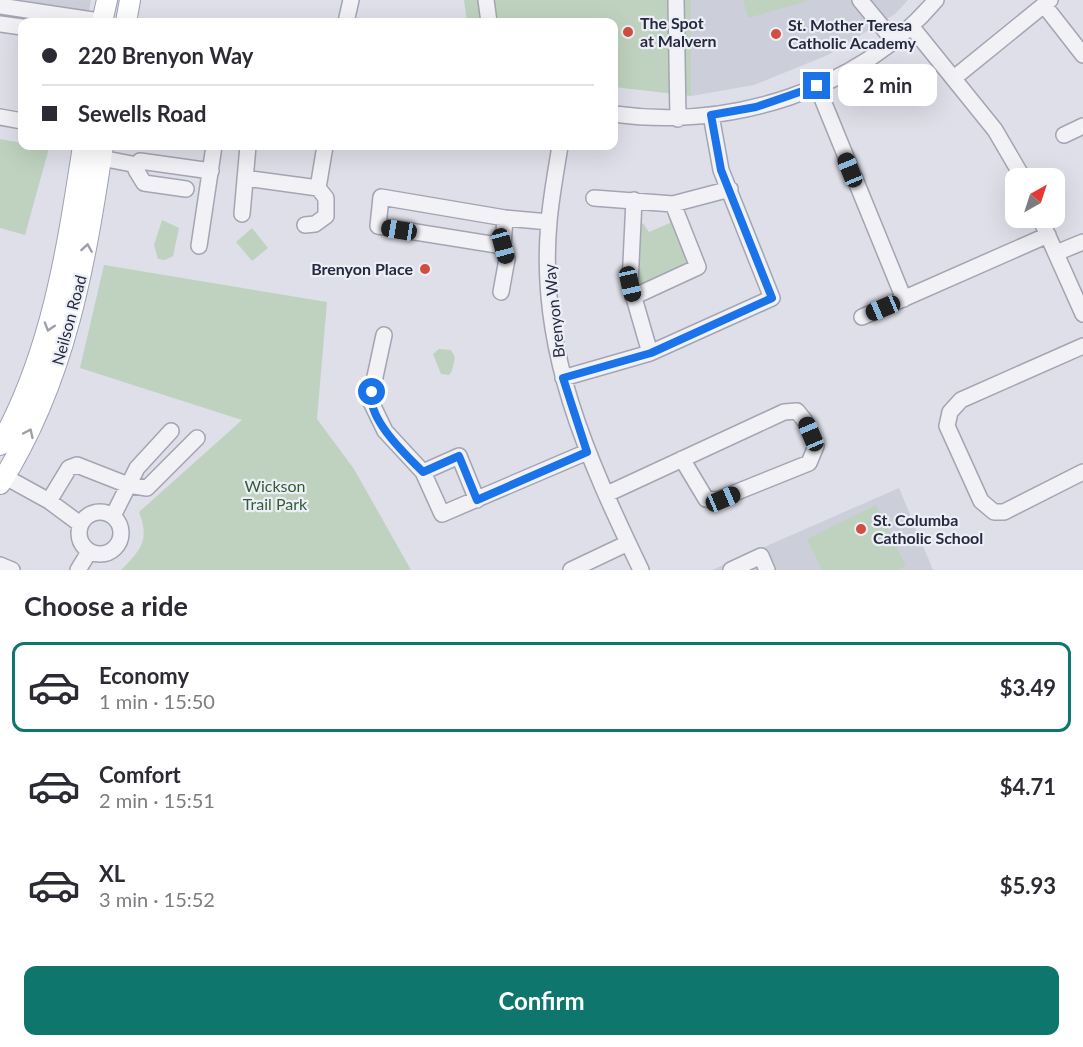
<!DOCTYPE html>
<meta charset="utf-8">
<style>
body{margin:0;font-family:Lato,sans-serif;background:#f7f7f7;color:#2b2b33;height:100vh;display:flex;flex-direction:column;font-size:22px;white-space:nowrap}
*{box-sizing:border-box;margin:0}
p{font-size:20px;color:#7c7c81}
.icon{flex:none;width:33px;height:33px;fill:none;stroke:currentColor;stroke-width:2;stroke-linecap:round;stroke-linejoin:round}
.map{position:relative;height:570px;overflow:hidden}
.details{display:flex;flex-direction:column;background:#fff;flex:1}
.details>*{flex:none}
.banner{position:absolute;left:18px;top:18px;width:600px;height:132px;border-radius:12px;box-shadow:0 6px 24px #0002;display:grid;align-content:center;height:132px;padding:0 24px;background:#fff}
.needle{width:39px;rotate:39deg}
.tools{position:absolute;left:1005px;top:168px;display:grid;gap:12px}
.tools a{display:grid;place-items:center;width:60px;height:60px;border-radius:12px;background:#fff;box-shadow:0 6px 24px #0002;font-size:30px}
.end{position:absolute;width:27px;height:27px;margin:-14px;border:8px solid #1a73e8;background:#fff;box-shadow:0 0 0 3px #fff}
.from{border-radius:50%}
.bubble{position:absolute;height:42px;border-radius:12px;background:#fff;box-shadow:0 6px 24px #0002;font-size:20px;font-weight:700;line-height:42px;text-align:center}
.car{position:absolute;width:18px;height:36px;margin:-18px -9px;border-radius:8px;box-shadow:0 0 4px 2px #0007;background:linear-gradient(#222 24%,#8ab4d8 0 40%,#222 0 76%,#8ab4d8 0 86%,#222 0)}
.banner b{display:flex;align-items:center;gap:21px;height:57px;font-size:22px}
.banner b+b{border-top:2px solid #e1e1e2}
.banner i{width:15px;height:15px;background:#2b2b33}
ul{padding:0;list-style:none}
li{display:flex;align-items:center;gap:18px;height:90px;margin:0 12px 9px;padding:0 12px;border:3px solid transparent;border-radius:12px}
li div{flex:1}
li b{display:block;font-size:22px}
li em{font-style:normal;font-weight:700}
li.current{border-color:#0f766e}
li>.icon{width:54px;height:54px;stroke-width:1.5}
h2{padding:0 24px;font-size:27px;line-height:72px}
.cta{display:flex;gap:12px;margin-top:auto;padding:12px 24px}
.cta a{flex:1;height:69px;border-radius:12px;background:#0f766e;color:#fff;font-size:24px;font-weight:700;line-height:69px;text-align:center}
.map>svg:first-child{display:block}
.built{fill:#ccceda}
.green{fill:#bfd2bf}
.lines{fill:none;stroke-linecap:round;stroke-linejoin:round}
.minor-casing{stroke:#a3a5b2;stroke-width:18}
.major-casing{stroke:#9da0b4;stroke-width:22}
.minor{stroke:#f1f1f6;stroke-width:15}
.major{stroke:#fff;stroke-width:20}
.oneway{stroke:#9e9fa9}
.route{stroke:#1a73e8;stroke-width:8}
.poi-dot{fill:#d04f40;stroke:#edeff6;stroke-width:2}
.labels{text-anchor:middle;stroke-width:4.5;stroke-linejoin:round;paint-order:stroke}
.poi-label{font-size:16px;font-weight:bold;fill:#27293f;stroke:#edeff6;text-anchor:start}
.street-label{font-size:16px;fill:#27293f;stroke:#edeff6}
.park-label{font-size:16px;fill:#345b37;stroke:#edeff6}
</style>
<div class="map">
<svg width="1083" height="570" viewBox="0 0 1083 570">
<rect width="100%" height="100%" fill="#dedfe8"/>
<!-- built -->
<path class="built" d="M21 0H91L89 11Z
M691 0H908L895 14 828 55 754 85 691 96Z
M899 488 933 570H712Z"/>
<!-- green -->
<path class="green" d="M464 0H691V96L614 87V22H467Z
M743 0H805V2L748 18Z
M0 139 22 143V146L49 148 25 235 0 228Z
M671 214 690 266 639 287 637 271 640 226 643 223 649 232 670 223 668 216Z
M162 220 179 228 173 256 165 260 158 259 154 245Z
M252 228 268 248 252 261 236 242Z
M104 265 327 302 317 419 354 469 411 570H121C141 550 150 540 139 512L242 420 80 368Z
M439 349 451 350 455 357 452 371 449 375 441 374 433 354Z
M876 505 906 566 898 570H822L807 539Z"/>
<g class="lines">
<defs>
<path id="minor" d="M486 0 489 22
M676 0 678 119
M860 0 893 40
M1044 5 1083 55
M0 6 106 22
M346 22 351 0
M0 24 22 27
M911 26 995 130 1023 178
M954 78 1050 0
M817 86 904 299
M614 114C729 130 859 91 936 0
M0 117 22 121
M1064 135 1083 126
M560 146C556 171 551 197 549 222 537 349 588 459 641 570
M101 158 137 165 140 161 211 171
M137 165 136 170 144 183 186 189
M245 178 318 188 326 198V216L315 224 305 225
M318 188 325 146
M594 198 673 204 730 189
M634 200 630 284 650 353
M242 214 248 146
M1040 218 1083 314
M199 246 214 146
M503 246 378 226 381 197 505 218 549 222
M1056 253 1083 242
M501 292 507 259 503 246 505 218
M633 297 698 267 673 204
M862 317 1048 235
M384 335 370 400 385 431 423 472 442 514 587 452
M1083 346 961 400 950 412 947 426 981 501 994 512H1004L1083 472
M563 378 650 353 772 298 721 170 711 115
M423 472 459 456 477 500
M0 474 49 501 80 524
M607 494 784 412 797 411 805 421 816 446 809 463 717 500 706 499 682 459
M49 501 69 468 77 465 128 485 147 488 197 438
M79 533a21 21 0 1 1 42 0a21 21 0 1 1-42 0Z
M113 516 137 468 171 431
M0 565 12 570
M78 570 89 552
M571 570 628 543
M731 570 761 556 767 570"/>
<path id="major" d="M102 22 107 0
M126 22 130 0
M0 445C52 352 67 249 83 146
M0 484C66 380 85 265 103 146"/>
</defs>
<!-- minor casing -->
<use href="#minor" class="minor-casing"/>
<!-- major casing -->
<use href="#major" class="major-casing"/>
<!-- minor -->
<use href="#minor" class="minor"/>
<!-- major -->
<use href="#major" class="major"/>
</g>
<!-- one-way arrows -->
<defs><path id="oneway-chevron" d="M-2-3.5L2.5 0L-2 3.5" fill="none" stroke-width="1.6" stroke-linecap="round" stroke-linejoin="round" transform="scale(1.5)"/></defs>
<g class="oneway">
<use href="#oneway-chevron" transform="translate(87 248) rotate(-81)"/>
<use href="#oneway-chevron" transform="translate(49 327) rotate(107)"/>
<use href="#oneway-chevron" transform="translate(29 433) rotate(-65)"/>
</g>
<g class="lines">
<!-- route -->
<path class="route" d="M372 392C366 418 406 455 423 472L459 456 477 500 587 452 563 378 651 353 772 298 721 170 711 115 756 107 817 86"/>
</g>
<!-- markers -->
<g class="poi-dot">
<circle cx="628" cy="32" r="6"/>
<circle cx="776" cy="34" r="6"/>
<circle cx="425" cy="269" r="6"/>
<circle cx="861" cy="529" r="6"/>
</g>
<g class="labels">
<!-- poi labels -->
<g class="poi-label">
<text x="640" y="29">The Spot<tspan x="640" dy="18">at Malvern</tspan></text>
<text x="788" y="31">St. Mother Teresa<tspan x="788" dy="18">Catholic Academy</tspan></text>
<text x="413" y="275" text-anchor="end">Brenyon Place</text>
<text x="873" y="526">St. Columba<tspan x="873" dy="18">Catholic School</tspan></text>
</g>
<!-- street labels -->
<g class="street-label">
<text transform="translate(554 311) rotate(-96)" y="6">Brenyon Way</text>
<text transform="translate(69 320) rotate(-75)" y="6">Neilson Road</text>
</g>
<!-- park labels -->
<g class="park-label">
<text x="275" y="492">Wickson<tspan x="275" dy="18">Trail Park</tspan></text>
</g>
</g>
</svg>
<div class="tools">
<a><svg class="needle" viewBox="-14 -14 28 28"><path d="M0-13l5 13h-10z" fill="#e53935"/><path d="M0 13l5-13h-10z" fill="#7c7c81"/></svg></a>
</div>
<i class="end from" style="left:372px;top:392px"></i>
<i class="end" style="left:817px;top:86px"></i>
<div class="bubble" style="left:838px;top:64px;width:99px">2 min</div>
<i class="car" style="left:850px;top:170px;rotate:338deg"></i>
<i class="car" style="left:399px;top:230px;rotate:279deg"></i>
<i class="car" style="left:503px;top:246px;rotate:165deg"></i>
<i class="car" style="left:630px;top:284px;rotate:167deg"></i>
<i class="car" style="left:883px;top:308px;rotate:247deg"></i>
<i class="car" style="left:811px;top:434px;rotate:337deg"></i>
<i class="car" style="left:723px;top:499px;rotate:67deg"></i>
<div class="banner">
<b><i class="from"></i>220 Brenyon Way</b>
<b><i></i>Sewells Road</b>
</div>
</div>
<section class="details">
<h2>Choose a ride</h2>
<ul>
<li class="current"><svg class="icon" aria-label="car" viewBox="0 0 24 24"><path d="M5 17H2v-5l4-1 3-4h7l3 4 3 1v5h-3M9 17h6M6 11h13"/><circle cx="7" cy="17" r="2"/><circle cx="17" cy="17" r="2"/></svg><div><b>Economy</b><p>1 min · 15:50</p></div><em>$3.49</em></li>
<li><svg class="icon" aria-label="car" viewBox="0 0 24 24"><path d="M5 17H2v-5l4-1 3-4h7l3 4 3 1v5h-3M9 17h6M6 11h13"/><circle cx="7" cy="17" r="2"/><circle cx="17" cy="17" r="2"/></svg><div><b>Comfort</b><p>2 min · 15:51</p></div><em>$4.71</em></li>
<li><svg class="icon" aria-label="car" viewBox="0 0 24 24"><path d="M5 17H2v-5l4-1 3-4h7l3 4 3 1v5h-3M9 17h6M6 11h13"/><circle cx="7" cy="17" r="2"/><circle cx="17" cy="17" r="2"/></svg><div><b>XL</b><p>3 min · 15:52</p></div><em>$5.93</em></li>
</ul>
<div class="cta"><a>Confirm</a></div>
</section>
